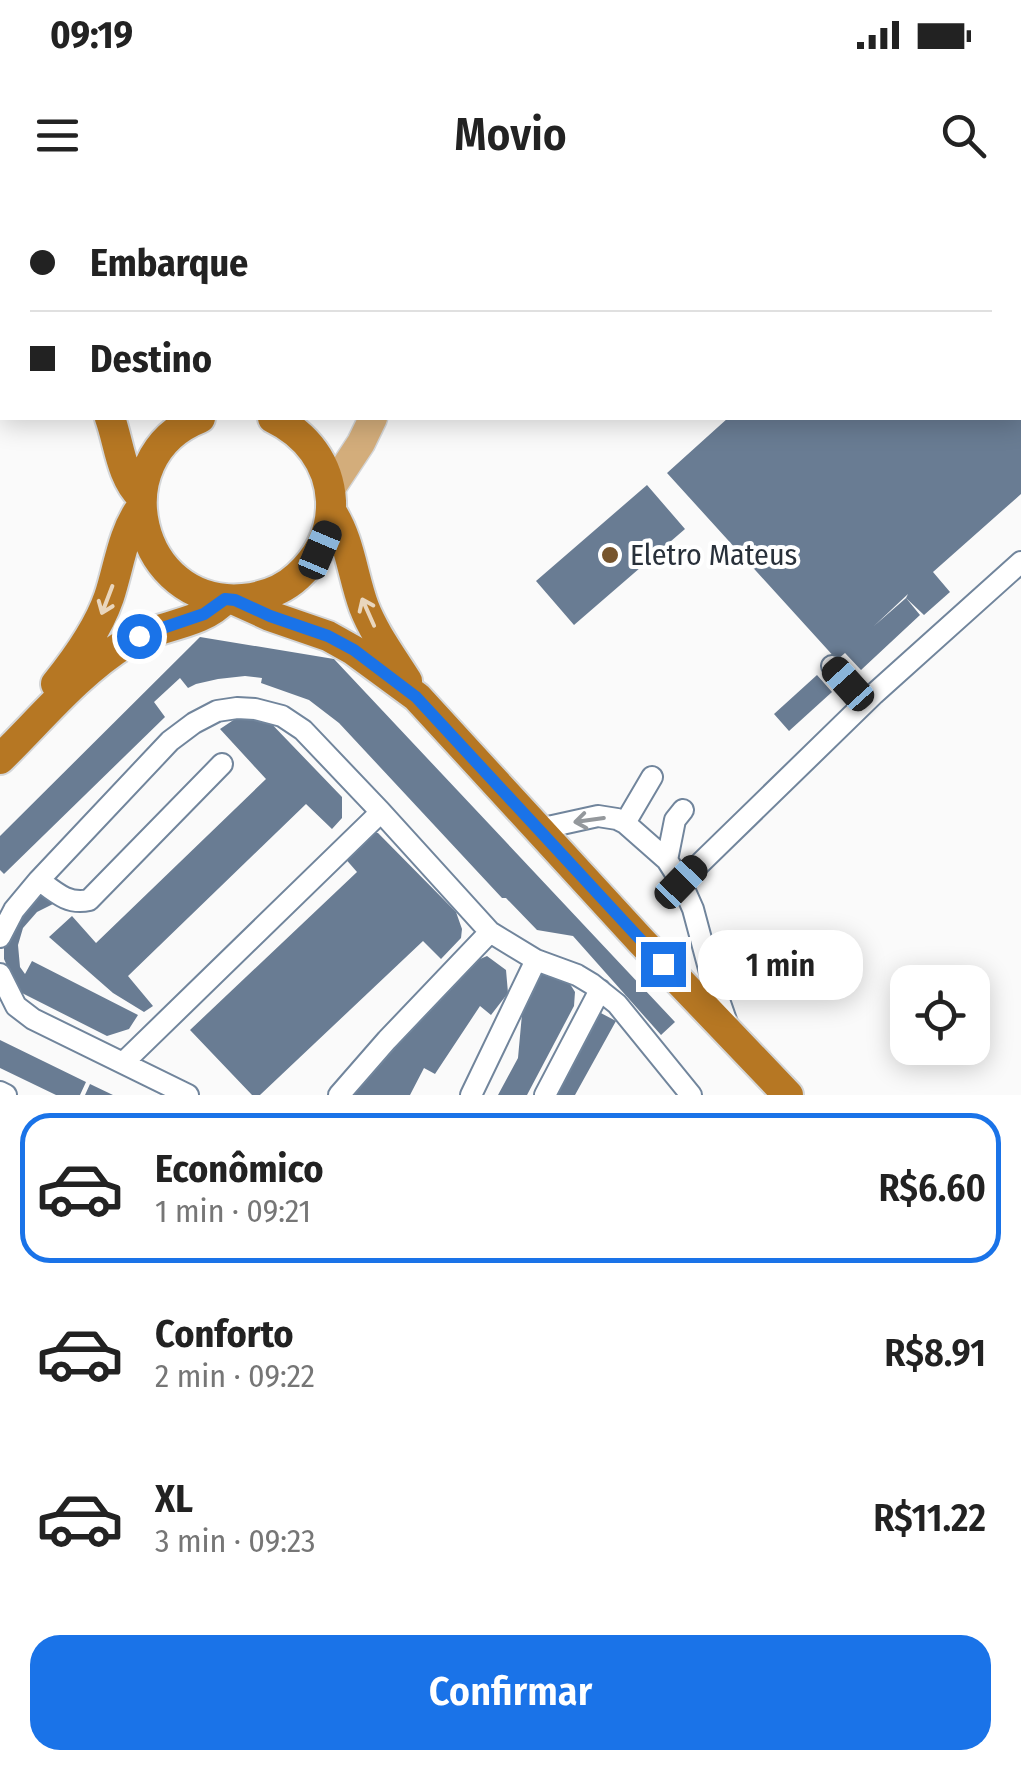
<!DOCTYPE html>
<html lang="pt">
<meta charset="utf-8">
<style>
body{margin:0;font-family:"Fira Sans Condensed",sans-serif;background:#f2f2f2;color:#222;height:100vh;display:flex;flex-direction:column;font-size:38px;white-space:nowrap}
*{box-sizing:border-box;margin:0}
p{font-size:32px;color:#767676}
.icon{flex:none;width:55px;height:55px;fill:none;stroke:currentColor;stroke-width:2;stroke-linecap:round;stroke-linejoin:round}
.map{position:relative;height:895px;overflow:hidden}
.side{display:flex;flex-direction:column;background:#fff;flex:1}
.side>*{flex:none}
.top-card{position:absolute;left:0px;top:0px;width:1022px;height:220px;box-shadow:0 5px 25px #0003;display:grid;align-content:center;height:220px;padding:0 30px;background:#fff}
.controls{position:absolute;left:890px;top:765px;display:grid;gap:20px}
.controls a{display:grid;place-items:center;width:100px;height:100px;border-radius:20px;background:#fff;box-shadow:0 5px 25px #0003;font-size:50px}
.end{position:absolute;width:45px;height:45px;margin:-22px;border:12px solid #1a73e8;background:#fff;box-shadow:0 0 0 5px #fff}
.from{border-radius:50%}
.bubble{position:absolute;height:70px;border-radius:30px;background:#fff;box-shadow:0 5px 25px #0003;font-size:32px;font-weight:600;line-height:70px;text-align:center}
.car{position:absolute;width:30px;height:60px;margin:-30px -15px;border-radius:12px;box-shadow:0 0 8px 2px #0007;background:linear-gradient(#222 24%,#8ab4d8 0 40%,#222 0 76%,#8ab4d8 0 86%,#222 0)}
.top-card b{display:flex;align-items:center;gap:35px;height:95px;font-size:38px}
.top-card b+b{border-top:2px solid #e0e0e0}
.top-card i{width:25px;height:25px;background:#222}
ul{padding:18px 0 0;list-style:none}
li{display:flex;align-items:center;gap:30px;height:150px;margin:0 20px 15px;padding:0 10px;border:5px solid transparent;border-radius:30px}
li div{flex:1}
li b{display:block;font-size:38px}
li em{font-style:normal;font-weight:600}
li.active{border-color:#1a73e8}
li>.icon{width:90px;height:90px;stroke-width:1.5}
.action{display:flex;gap:20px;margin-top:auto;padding:20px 30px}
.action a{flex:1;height:115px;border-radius:30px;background:#1a73e8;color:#fff;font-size:40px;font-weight:600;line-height:115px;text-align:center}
.status{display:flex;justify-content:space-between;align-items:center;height:70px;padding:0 50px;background:#fff;direction:ltr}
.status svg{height:28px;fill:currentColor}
header{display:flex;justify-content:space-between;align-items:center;height:130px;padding:0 30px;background:#fff;font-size:45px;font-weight:600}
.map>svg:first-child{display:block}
.green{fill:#faddbf}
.building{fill:#697c93}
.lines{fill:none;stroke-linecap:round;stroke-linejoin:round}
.minor-casing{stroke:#71859c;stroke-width:24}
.major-casing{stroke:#d4d6d8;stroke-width:31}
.highway-casing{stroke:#d4d6d8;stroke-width:34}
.minor{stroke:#fff;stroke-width:20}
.major{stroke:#d3ad7b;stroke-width:28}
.highway{stroke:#b67723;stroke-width:30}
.oneway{stroke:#e9d6bd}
.oneway2{stroke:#94989c}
.route{stroke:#1a73e8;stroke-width:12}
.poi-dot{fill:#77552d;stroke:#fff;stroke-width:4}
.labels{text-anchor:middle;stroke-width:8;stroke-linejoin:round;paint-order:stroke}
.poi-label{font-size:30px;fill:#28303a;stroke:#fff;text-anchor:start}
</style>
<div class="status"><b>09:19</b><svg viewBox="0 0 49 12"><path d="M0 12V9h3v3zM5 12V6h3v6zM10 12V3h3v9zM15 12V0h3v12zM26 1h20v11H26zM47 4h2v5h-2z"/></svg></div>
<header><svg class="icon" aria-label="menu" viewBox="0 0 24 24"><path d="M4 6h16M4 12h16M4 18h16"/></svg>Movio<svg class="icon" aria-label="search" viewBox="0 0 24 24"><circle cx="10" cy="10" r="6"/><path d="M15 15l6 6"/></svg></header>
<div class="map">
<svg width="1021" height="895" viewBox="0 0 1021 895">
<rect width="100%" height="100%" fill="#fafafa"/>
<!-- green -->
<path class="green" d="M48 0H377L375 2H50Z"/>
<!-- building -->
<path class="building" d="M728 218H1021V294L933 372 950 392 924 415 906 398 908 394 874 426 906 398 920 415 861 470 845 453 837 460 667 273Z
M647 285 685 329 574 425 536 381Z
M200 437 334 459 675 822 661 835 573 736 537 730 506 698H502L339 523 309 500 261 483 262 478 245 476 218 479 196 484 188 488 180 478 154 502 165 517 4 674 0 670V636Z
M817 475 832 492 789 531 774 514Z
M264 516 342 597V618L332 629 306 604 128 776 153 806 144 812 113 793 49 737 72 716 96 743 266 579 220 529 238 517Z
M369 632 378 633 456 712 462 729 461 738 441 759 423 741 260 895H252L190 830 357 672 343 656Z
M44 692 55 703 37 712 23 728 18 745 20 767 25 774 32 761 138 815 129 829 107 836 18 791 4 759V740L31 700Z
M487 756 506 770 508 793 491 815 480 806 435 874 424 868 410 895H345L364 875 393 850 386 846 471 763Z
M551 774 570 784 575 792 574 806 527 895H498L518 858 522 814 529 789 540 775Z
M597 811 616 821 575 895H551Z
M0 840 86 882 80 895H56L0 868Z
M90 884 113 895H85Z"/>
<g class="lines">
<defs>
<path id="minor" d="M832 466 865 502
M625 623 652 577
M542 632 548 627 598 616 617 619 625 623 667 660 681 682 693 709 712 780 727 823
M667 660 675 620 683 610
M39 680C55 692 68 705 89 700L222 564
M681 682 874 494 1021 362
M0 737 14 710 39 680 170 541 194 523 217 511 237 508 255 509 282 516 303 530 381 612 490 732 536 760 577 775 592 784 617 804 691 895
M0 774 16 806 33 819 188 895
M124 862 381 612
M0 892 6 895
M339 895 387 840 490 732
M471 895 536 760
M545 895 600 790"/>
<path id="major" d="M523 2 525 0
M562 2 565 0
M330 290 361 243 373 218"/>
<path id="highway" d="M0 64 2 67
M110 218C119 243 121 277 141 296
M200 218C101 257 137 408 243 399 263 397 283 390 298 376 320 356 332 331 331 301 329 263 306 234 273 218
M331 311C350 340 352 374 364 407 374 433 392 457 407 481
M235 400 270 416 328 436 353 450 417 497 641 741 788 895
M56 484C77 458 98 429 109 397 119 367 122 335 140 309
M0 559C40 520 78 473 126 443 156 425 201 426 225 399"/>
</defs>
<!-- minor casing -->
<use href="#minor" class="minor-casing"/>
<!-- major casing -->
<use href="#major" class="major-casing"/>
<!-- highway casing -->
<use href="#highway" class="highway-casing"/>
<!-- minor -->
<use href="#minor" class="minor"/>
<!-- major -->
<use href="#major" class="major"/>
<!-- highway -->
<use href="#highway" class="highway"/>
</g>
<!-- one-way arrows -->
<defs><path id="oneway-shaft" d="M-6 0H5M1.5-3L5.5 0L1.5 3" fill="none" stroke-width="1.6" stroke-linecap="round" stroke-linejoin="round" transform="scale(2.5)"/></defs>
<g class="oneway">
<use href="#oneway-shaft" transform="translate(107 400) rotate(111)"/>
<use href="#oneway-shaft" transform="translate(368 412) rotate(-114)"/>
</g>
<use class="oneway2" href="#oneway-shaft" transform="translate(589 620) rotate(172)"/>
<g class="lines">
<!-- route -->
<path class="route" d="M139 436 204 414 225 399 235 400 270 416 328 436 354 450 416 497 663 764"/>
</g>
<!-- markers -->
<circle class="poi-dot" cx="610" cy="355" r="10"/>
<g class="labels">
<!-- poi labels -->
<g class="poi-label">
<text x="630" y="365">Eletro Mateus</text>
</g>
</g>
</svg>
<div class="controls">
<a><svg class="icon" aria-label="locate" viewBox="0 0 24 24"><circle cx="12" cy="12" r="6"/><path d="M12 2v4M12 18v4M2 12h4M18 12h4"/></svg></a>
</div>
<i class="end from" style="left:139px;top:436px"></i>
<i class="end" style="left:663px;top:764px"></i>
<div class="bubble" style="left:698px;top:730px;width:165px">1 min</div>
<i class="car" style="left:320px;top:350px;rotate:23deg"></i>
<i class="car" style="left:848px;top:484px;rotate:318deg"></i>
<i class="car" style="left:681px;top:682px;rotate:44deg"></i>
<div class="top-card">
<b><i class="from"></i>Embarque</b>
<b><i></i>Destino</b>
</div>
</div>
<section class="side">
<ul>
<li class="active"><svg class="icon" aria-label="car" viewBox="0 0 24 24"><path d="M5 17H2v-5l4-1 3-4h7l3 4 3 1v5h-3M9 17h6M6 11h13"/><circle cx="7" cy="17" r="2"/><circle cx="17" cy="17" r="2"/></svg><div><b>Econômico</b><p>1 min · 09:21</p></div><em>R$6.60</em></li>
<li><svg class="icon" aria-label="car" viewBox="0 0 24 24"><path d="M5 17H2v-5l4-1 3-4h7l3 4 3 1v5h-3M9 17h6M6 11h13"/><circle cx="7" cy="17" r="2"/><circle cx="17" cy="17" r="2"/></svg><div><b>Conforto</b><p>2 min · 09:22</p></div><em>R$8.91</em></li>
<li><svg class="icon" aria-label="car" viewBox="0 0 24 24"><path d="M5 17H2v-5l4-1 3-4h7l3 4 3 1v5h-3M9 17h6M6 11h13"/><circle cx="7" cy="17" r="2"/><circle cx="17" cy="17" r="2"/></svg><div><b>XL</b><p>3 min · 09:23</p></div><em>R$11.22</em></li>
</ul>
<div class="action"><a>Confirmar</a></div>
</section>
